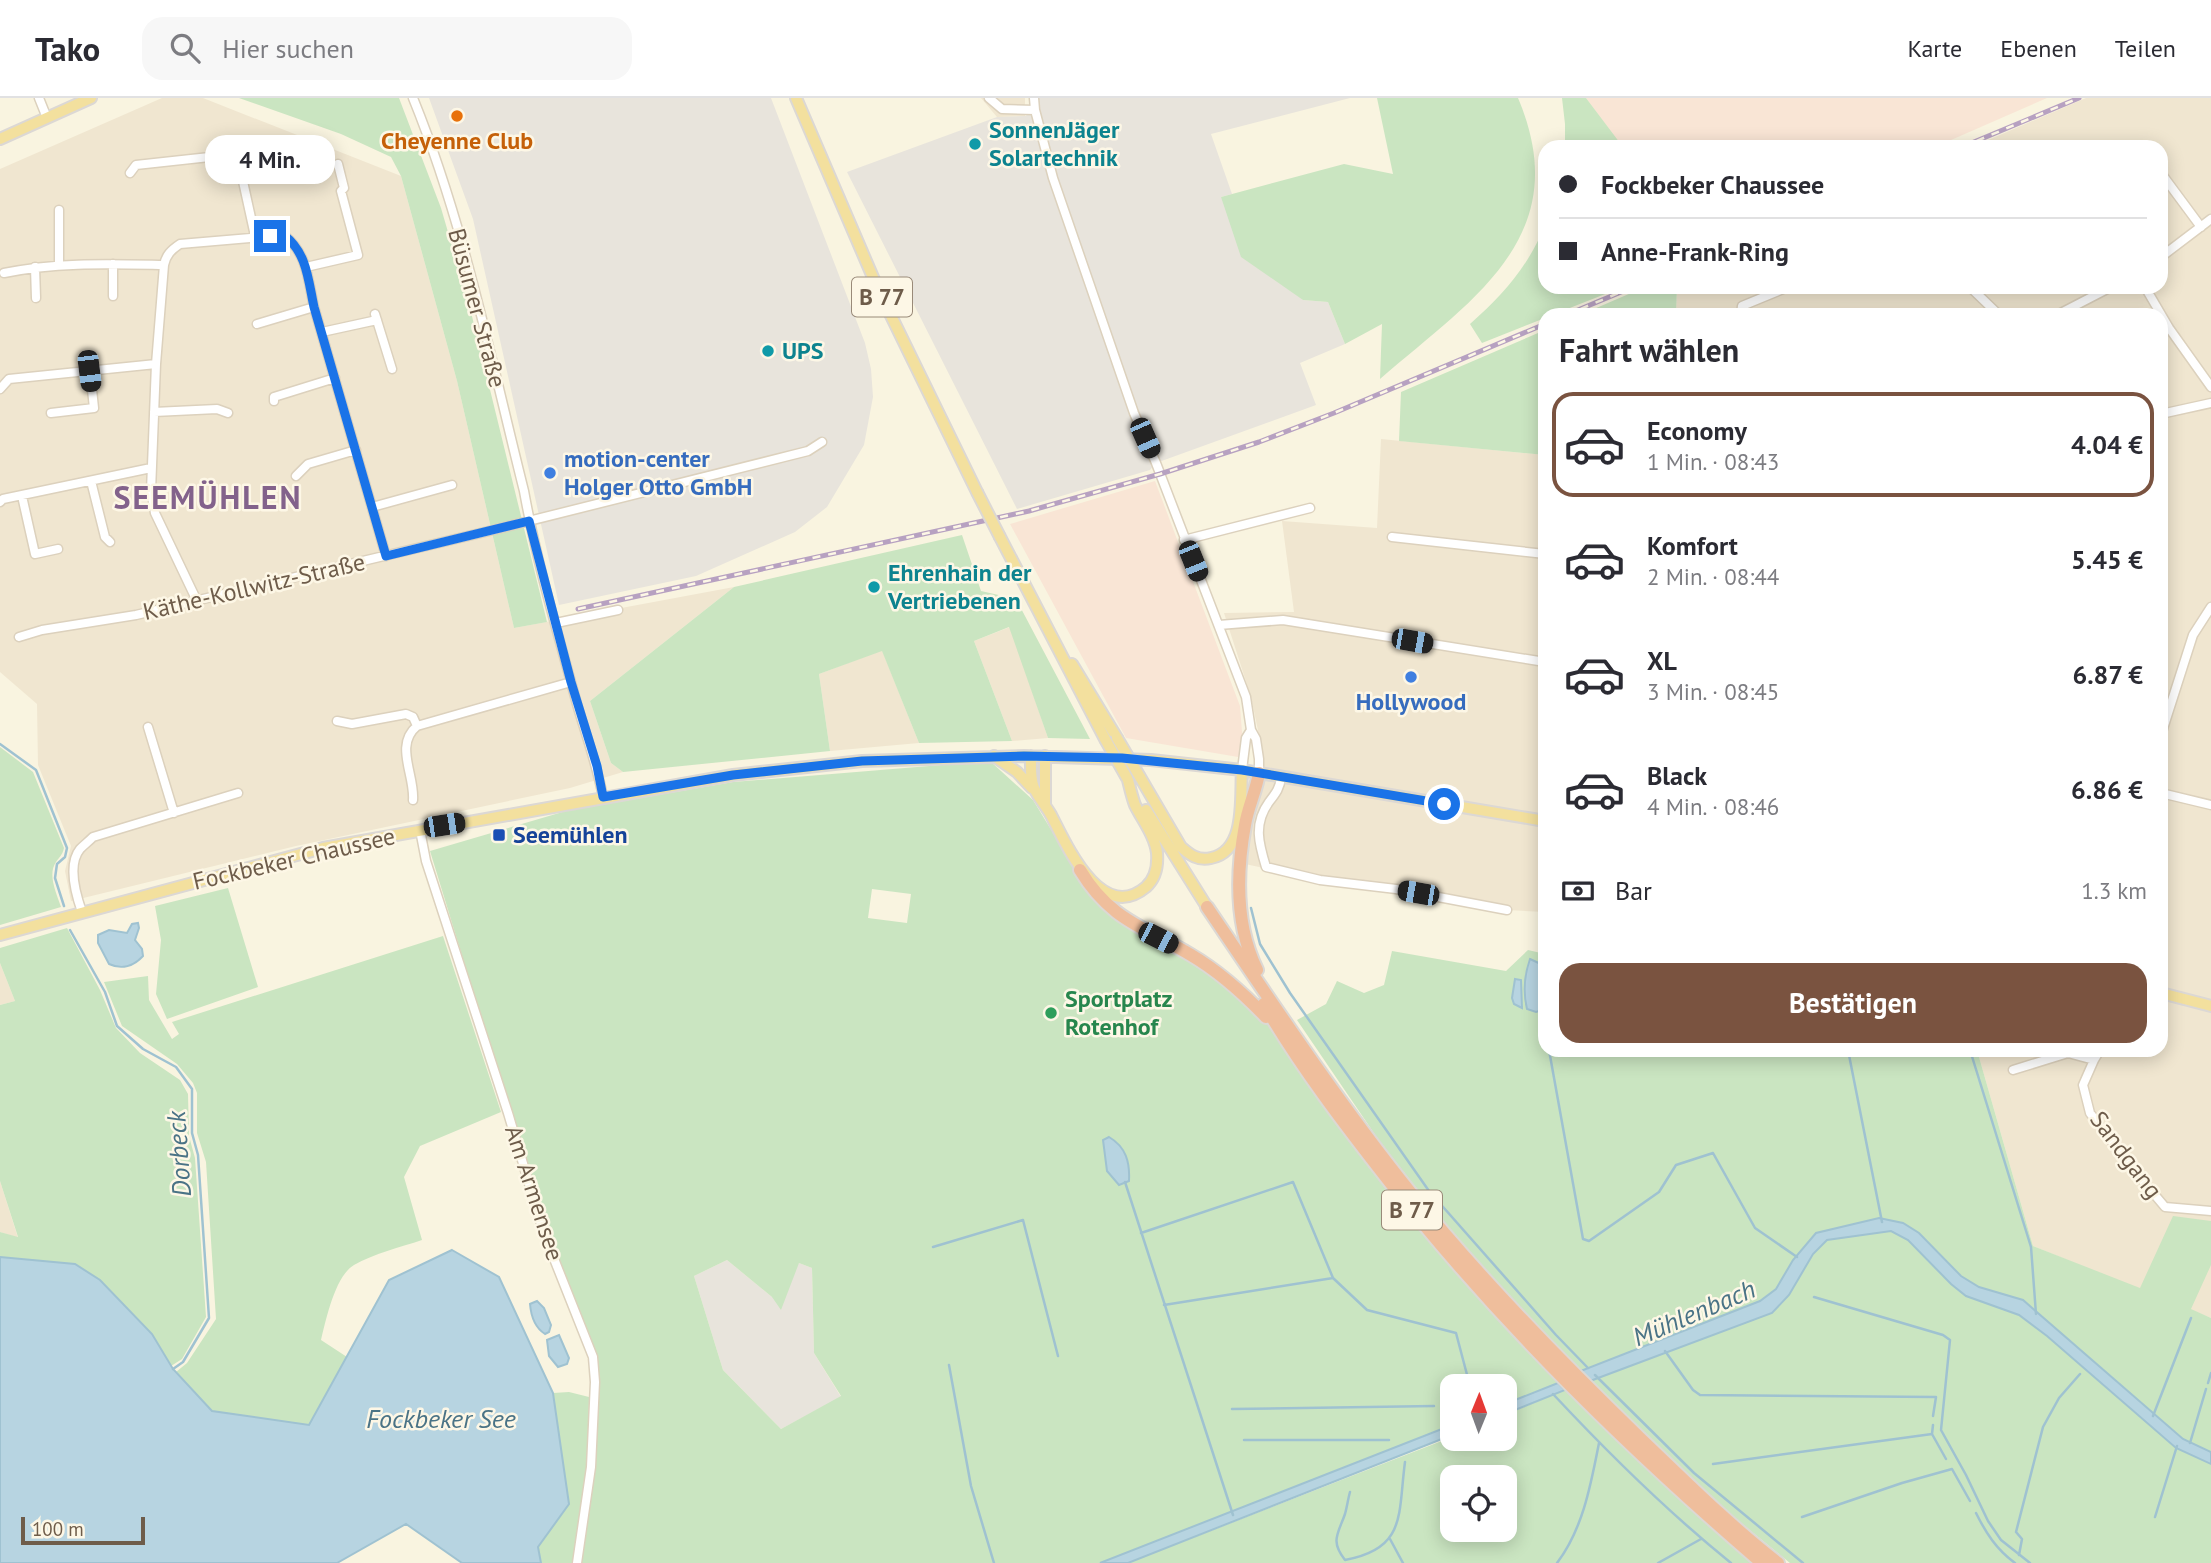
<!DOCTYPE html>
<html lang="de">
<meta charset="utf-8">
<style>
body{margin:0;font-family:"PT Sans",sans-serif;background:#f7f7f7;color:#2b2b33;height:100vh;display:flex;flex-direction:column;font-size:26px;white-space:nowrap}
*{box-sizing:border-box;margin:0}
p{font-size:23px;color:#7c7c81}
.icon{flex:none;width:38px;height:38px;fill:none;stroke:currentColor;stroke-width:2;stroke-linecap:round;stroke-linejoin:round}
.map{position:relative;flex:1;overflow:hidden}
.sheet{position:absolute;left:1538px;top:210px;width:630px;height:749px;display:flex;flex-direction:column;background:#fff;border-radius:21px;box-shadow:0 4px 18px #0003}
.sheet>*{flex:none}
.top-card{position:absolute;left:1538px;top:42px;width:630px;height:154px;border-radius:21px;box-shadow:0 4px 18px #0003;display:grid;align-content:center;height:154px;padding:0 21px;background:#fff}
.needle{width:46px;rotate:1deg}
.buttons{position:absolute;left:1440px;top:1276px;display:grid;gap:14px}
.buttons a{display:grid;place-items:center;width:77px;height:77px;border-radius:14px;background:#fff;box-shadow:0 4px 18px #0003;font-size:35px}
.scale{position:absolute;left:21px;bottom:18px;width:124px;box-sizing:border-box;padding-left:7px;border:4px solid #6e5c4a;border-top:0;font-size:19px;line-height:24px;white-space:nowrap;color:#6e5c4a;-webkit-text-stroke:5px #fdf7e6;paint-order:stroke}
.end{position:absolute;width:32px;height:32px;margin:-16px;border:9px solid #1a73e8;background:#fff;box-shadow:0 0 0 4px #fff}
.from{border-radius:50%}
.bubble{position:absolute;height:49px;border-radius:21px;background:#fff;box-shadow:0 4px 18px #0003;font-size:23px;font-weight:600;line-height:49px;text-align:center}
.car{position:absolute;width:21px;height:42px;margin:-21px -10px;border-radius:9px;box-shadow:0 0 5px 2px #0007;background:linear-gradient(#222 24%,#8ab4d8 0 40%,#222 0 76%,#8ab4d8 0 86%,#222 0)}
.top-card b{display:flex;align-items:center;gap:24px;height:66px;font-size:26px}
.top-card b+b{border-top:2px solid #e1e1e2}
.top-card i{width:18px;height:18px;background:#2b2b33}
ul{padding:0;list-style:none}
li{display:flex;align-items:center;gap:21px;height:105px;margin:0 14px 10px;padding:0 7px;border:4px solid transparent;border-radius:21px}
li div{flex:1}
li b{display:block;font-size:26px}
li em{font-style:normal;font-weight:600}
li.selected{border-color:#7a5340}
li>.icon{width:63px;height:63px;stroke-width:1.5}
h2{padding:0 21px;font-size:32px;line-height:84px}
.pay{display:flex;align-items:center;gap:18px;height:77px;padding:0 21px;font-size:26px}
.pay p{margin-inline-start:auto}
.primary-button{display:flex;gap:14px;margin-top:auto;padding:14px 21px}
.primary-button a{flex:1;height:80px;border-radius:21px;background:#7a5340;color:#fff;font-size:28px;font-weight:600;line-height:80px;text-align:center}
header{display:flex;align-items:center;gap:42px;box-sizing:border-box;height:98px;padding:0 35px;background:#fff;border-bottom:2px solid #e1e1e2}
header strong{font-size:33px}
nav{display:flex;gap:38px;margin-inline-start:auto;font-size:24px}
.search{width:490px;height:63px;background:#f7f7f7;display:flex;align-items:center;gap:18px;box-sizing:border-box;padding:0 24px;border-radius:21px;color:#7c7c81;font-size:26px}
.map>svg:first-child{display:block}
.residential{fill:#f0e6d0}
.commercial{fill:#f9e5d5}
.industrial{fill:#e8e4dc}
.green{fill:#cae5c1;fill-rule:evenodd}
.water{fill:#b7d4e1;stroke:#9fc2d1;stroke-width:2}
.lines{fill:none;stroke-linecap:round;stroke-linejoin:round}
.stream{stroke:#9fc2d1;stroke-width:2.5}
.minor-casing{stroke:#dcd1bd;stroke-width:11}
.major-casing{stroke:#dcd8d4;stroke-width:14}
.highway-casing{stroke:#dcd8d4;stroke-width:16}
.minor{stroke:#fff;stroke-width:8}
.major{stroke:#f3e09e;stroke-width:10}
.highway{stroke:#efbe9c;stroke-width:12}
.rail-casing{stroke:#b7a1c1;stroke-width:5}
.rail{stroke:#fdf7e6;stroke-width:2.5;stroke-dasharray:8;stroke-linecap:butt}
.major-bridge-casing{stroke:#dcd8d4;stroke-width:14;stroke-linecap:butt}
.major-bridge{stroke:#f3e09e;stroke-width:10}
.route{stroke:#1a73e8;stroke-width:9}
.food-dot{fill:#e8710a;stroke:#fdf7e6;stroke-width:2.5}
.culture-dot{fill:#0f9aa8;stroke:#fdf7e6;stroke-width:2.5}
.shop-dot{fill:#3f7fe0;stroke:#fdf7e6;stroke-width:2.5}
.transit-dot{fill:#1a4fb4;stroke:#fdf7e6;stroke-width:2.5}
.leisure-dot{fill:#2e9e5b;stroke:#fdf7e6;stroke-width:2.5}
.labels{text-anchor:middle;stroke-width:5;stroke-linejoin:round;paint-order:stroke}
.shield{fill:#fdf7e6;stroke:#998a79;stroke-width:2}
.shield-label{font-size:23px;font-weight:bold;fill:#6e5c4a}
.culture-label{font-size:24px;font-weight:bold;fill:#0d838f;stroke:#fdf7e6;text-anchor:start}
.food-label{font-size:24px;font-weight:bold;fill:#c56008;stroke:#fdf7e6}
.street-label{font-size:24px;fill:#6e5c4a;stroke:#fdf7e6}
.shop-label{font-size:24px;font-weight:bold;fill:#366cbe;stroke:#fdf7e6;text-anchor:start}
.transit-label{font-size:24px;font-weight:bold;fill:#164399;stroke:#fdf7e6;text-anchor:start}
.leisure-label{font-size:24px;font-weight:bold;fill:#27864d;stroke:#fdf7e6;text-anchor:start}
.water-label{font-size:26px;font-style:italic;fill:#4a7386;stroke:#fdf7e6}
.district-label{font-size:32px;font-weight:bold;letter-spacing:2px;fill:#83628b;stroke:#fdf7e6}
</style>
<header>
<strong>Tako</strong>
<div class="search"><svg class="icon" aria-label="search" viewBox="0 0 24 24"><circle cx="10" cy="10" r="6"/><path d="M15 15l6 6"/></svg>Hier suchen</div>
<nav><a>Karte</a><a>Ebenen</a><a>Teilen</a></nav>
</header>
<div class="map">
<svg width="2211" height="1465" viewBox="0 0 2211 1465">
<rect width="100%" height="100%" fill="#f9f4e0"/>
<!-- residential -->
<path class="residential" d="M162 0H203L401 78 457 283 514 530 734 489 590 603 611 665 623 674 570 690 296 748 71 803 65 773 71 748 38 667 37 606 0 574V71Z
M981 0H1025V18L997 19Z
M2086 0H2211V1220L2033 1148 1977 952H2161V217H1676L1677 189H2161V49H1972Z
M1381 341 1545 357V814L1507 812 1320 782 1245 766 1264 661 1251 599 1224 515 1294 514 1282 423 1377 430Z
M1010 529 1048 640 1012 643 974 543Z
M882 552 919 645 830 653 819 576Z
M0 865 15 903 0 907Z
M0 1083 18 1140 0 1134Z"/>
<!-- commercial -->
<path class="commercial" d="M1586 0H2047L1935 49H1622Z
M1155 383 1240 608 1244 660 1126 640 1010 426Z"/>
<!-- industrial -->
<path class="industrial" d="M429 0H771L865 245 871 271 873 299 864 347 827 409 795 434 696 478 559 507 473 121Z
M1039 0H1350L1211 36 1232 96 1221 99 1303 202 1328 204 1345 246 1300 265 1316 307 1156 365 1150 372 1017 411 847 74 997 19 1025 18 1039 12Z
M727 1162 772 1199 799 1165 812 1170 814 1255 841 1299 781 1331 723 1272 694 1178Z"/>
<!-- green -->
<path class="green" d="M239 0H399L441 110 469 206 547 524 514 530 457 283 401 78 391 59 341 36Z
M1377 0H1518C1577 139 1471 202 1380 281L1382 226 1345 246 1328 204 1303 202 1241 159 1221 99 1344 66 1393 76Z
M1562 0H1586L1623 49H1565V26Z
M1545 127V189H1623L1552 217H1545V220L1482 245 1470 226C1503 197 1528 169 1545 127Z
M1645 189H1677L1676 217H1580Z
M1545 232V357L1399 343 1401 294Z
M962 437 981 493 1016 501 1090 641 1048 640 1009 529 974 543 1012 643 919 645 882 553 819 576 830 653 623 674 611 665 590 603 734 489Z
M0 649 33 674 64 750C62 758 60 758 56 764 47 777 57 796 61 809L0 827Z
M990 663 1033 702 1086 789 1104 808 1133 833 1198 865 1239 898 1275 934 1325 1010 1427 1137 1558 1285 1505 1306V1288H1452V1327L1100 1465H581L593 1388 595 1258 546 1132 430 753 566 713 733 684ZM872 791 911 796 907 825 868 820ZM727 1162 772 1199 781 1212 799 1165 812 1170 814 1255 841 1298 781 1331 723 1272 694 1178Z
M228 790 258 889 167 921 156 896 161 842 155 808Z
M67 830 100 892 116 930 140 955 180 982 188 996 189 1038 195 1060 206 1219 182 1261 171 1268 152 1236 0 1159V1134L18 1139 0 1083V907L15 903 0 865V850Z
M443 838 501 1014 420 1048 404 1079 422 1142C401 1149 373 1156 354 1167 335 1178 326 1222 321 1242L347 1259 309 1327 212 1313 176 1274 187 1265 216 1221 206 1064 197 1035V995L193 985 177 966 122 928 104 884 148 878 149 902 172 941 179 936 172 924Z
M1528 852 1545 856V952H1977L2033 1148 2140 1190 2173 1118 2211 1123V1167L2191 1211 2211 1220V1354L2183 1341 2023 1202 1979 1189 1961 1178 1919 1135 1903 1125 1816 1135 1793 1162 1776 1191 1760 1203 1578 1274 1459 1144 1380 1044 1297 922 1326 906 1337 883 1364 895 1384 887 1392 853 1506 873Z
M1891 1133 1908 1142 1951 1186 1966 1198 2019 1217 2047 1238 2176 1350 2211 1366V1465H1790L1708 1398 1590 1283 1772 1215 1789 1197 1813 1156 1827 1142Z
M1565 1292 1686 1408 1755 1465H1128L1452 1339V1340H1505V1317ZM1452 1379H1505V1432H1452Z
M569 1294 589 1299 588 1369 573 1465H541L538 1449 569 1406 553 1295Z"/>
<!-- water -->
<path class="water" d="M138 825 139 830 135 842 142 851 143 858C134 868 122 872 109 866L98 845V837L109 832 127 835 132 826Z
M1530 861 1545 868V911L1536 914 1527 911C1523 894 1524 878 1530 861Z
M1515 881 1521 882 1522 910 1514 906 1512 900Z
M1109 1039C1126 1049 1130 1064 1129 1083L1119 1087 1107 1073 1103 1042Z
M1879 1120 1903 1125 1919 1135 1961 1178 1979 1189 2023 1202 2183 1341 2211 1354V1366L2176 1350 2047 1238 2019 1217 1966 1198 1951 1186 1908 1142 1891 1133 1827 1142 1813 1156 1789 1197 1772 1215 1590 1283 1578 1274 1760 1203 1776 1191 1793 1162 1816 1135Z
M452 1152 499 1179 553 1295 569 1406 538 1449 541 1465H462L406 1426 337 1465H0V1159L75 1166 100 1182 152 1236 173 1271 212 1313 309 1327 389 1182Z
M537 1203 544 1210 551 1227 549 1234 545 1236C534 1229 531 1218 530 1206Z
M559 1237 569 1260 567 1266 558 1269 549 1258 547 1242Z
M1558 1285 1565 1292 1505 1316V1306Z
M1452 1327V1337L1128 1465H1100Z"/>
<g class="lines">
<!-- stream -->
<path class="stream" d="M0 646 36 672 67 750 65 759 57 766 55 780 64 808
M1251 810 1260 846 1290 895 1429 1093 1556 1237 1588 1270
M70 832 105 894 117 928 143 951 176 969 192 991V1035L198 1057 209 1220 183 1264 173 1271
M1542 912 1545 932
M1549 952 1583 1141 1589 1143 1659 1094 1676 1067 1713 1055 1755 1130 1797 1159
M1848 952 1882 1124
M1970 952 2031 1149 2036 1216
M1125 1084 1233 1417
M1141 1135 1293 1084 1333 1180 1367 1212 1456 1235 1470 1288
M933 1149 1023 1122 1058 1258
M1814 1199 1943 1237 1950 1242 1941 1332 1966 1377 1988 1423 2001 1442 2030 1465
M1164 1207 1333 1180
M1665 1253 1693 1292 1700 1297 1936 1299 1933 1318
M949 1267 971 1388 994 1465
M1595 1277 1694 1375 1803 1465
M2208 1285 2211 1275
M1553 1296C1609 1356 1668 1414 1731 1465
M1232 1311 1434 1308
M2153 1318 2191 1220
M1933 1327 1932 1336 1946 1361
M1244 1342H1389
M2190 1345 2206 1291
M1713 1366 1932 1336
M1350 1394C1348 1401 1347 1409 1345 1416 1338 1436 1330 1443 1345 1462 1407 1451 1398 1415 1405 1364
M1976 1415C1986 1435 1996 1451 2015 1465
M1802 1419 1902 1385 1952 1371 1970 1403
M2155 1419 2177 1348
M1390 1441 1403 1465
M2019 1457 2022 1441 2016 1434 2043 1329 2059 1300 2080 1276
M1557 1465C1583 1431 1591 1386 1599 1345
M1658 1465 1701 1441"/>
<defs>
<path id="minor" d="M39 0 47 20
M413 0C464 125 491 262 524 393 537 465 558 536 577 606 586 637 597 667 603 699
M989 0 1002 11 1035 12
M1034 0 1035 12 1053 80 1134 315 1156 365 1246 599 1251 632 1256 641 1259 661V675
M2143 48V49
M130 75 136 67 237 56 255 138
M2161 75 2201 129
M242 79 276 69
M59 112V167
M2161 159 2211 121
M35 169 36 200
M306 169 358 157 341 93 344 90 338 66
M4 175C57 164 110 166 164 167
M1970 189 1999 217
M2145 189 2169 230 2211 289
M113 198V166
M375 216 392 271
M1741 217 1742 208 1788 189
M2057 217 2111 189
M257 226 314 209
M322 234 377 222
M0 291 9 281 156 266
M274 303V299L335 280
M154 314 217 311 228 315
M51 315 94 310 90 273
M2161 316 2211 305
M296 378 308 366 356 352
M91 383 105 439 110 444
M22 398 35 456 58 451
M0 404 3 401 151 370
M372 409 452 387
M1392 439 1545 456
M1184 442 1310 410
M197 503 155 415 151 393 156 266 164 167C166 157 171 152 180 146L284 137C307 155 308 181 314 209L386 458
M556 525 618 512
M1219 527 1283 522 1545 564
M19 539 42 532 136 517 489 433 808 353 822 344
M337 623 352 626 406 616 413 619 417 628
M148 629 174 715
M2161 637 2193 537 2211 509
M1242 672 1246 640 1251 632
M1281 679C1280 690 1276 695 1269 704 1253 726 1259 746 1266 769L1320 782 1396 791 1507 812
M2161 695 2211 707
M413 702C415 677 394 647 417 628L571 584
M420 732 426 763 508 1015 543 1133 593 1259 595 1284 591 1369 577 1465
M82 814C76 797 67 767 80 751 84 747 89 743 93 739L238 695
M2094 962 2083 987 2090 1015 2132 1070 2165 1109 2211 1113
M2013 972 2068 955 2094 962 2100 952"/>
<path id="major" d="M796 0 878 191 977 394
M0 41 91 0
M1000 439 1105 641
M1072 566 1117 640
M994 658 1017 674 1032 690
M1031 658C1031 669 1030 680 1034 690 1038 699 1046 708 1051 717 1066 746 1101 827 1146 789 1155 781 1158 768 1157 755 1155 738 1143 723 1135 707 1132 699 1130 690 1128 682
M1045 658V706
M1140 679 1181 749C1190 757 1198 763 1211 760 1247 753 1240 699 1242 672
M1146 712 1207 809
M0 837 323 750 733 677 862 663 1024 658 1151 662 1242 672 1545 723
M2161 895 2211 908"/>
<path id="highway" d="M1080 772C1110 822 1144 829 1191 857 1220 874 1243 895 1266 919
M1207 809C1272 905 1337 1003 1410 1094 1481 1182 1559 1262 1641 1341 1685 1383 1729 1427 1778 1465
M1257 872C1235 827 1236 776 1245 727 1248 709 1256 693 1259 675
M1264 906C1300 968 1345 1027 1389 1083 1499 1224 1627 1349 1762 1465"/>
</defs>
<!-- minor casing -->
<use href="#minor" class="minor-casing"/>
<!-- major casing -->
<use href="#major" class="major-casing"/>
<!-- highway casing -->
<use href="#highway" class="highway-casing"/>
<!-- minor -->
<use href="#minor" class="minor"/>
<!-- major -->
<use href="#major" class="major"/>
<!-- highway -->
<use href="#highway" class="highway"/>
<defs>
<path id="rail" d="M1962 49 2079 0
M1566 217 1633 189
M578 511 1029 413 1160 376 1259 344 1334 315 1545 226"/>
</defs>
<!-- rail casing -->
<use href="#rail" class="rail-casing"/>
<!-- rail -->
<use href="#rail" class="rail"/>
<defs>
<path id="major-bridge" d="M977 394 1000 439
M1117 640 1140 679
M1105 641 1127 680"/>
</defs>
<!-- major-bridge casing -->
<use href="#major-bridge" class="major-bridge-casing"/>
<!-- major-bridge -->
<use href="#major-bridge" class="major-bridge"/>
</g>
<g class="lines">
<!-- route -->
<path class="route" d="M270 138 284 137C307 155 308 181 314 209L386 458 529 423 571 584 597 668 603 699 733 677 862 663 1024 658 1122 660 1242 672 1444 706"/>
</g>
<!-- markers -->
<circle class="food-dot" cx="457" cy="18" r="7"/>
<g class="culture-dot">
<circle cx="975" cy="46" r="7"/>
<circle cx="768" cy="253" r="7"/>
<circle cx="874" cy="489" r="7"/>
</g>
<g class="shop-dot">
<circle cx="550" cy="375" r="7"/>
<circle cx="1411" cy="579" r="7"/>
</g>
<rect class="transit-dot" x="492" y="730" width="14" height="14" rx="3.5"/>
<circle class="leisure-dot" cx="1051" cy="915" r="7"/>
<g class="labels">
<!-- shield labels -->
<g class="shield">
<rect x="852" y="179.5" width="60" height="39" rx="5"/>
<rect x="1382" y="1092.5" width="60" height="39" rx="5"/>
</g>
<g class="shield-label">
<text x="882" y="207">B 77</text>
<text x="1412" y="1120">B 77</text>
</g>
<!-- culture labels -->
<g class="culture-label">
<text x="989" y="40">SonnenJäger<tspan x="989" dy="28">Solartechnik</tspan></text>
<text x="782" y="261">UPS</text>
<text x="888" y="483">Ehrenhain der<tspan x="888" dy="28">Vertriebenen</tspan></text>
</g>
<!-- food labels -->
<g class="food-label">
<text x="457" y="51">Cheyenne Club</text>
</g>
<!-- street labels -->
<g class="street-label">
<text transform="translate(477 210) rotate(75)" y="8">Büsumer Straße</text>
<text transform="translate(254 489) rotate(-13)" y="8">Käthe-Kollwitz-Straße</text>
<text transform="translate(294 761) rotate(-13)" y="8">Fockbeker Chaussee</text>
<text transform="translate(2126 1057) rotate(53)" y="8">Sandgang</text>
<text transform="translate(534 1095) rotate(72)" y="8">Am Armensee</text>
</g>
<!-- shop labels -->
<g class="shop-label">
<text x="564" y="369">motion-center<tspan x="564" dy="28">Holger Otto GmbH</tspan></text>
<text x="1411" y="612" text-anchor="middle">Hollywood</text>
</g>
<!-- transit labels -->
<g class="transit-label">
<text x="513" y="745">Seemühlen</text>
</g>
<!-- leisure labels -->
<g class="leisure-label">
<text x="1065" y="909">Sportplatz<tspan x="1065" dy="28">Rotenhof</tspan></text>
</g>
<!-- water labels -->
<g class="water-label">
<text transform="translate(179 1056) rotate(-94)" y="9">Dorbeck</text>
<text transform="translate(1694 1215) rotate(-23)" y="9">Mühlenbach</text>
<text x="441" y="1330">Fockbeker See</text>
</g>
<!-- district labels -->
<g class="district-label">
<text x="208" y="411">SEEMÜHLEN</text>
</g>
</g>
</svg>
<div class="buttons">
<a><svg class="needle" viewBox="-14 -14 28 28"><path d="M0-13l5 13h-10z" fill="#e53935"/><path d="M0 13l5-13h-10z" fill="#7c7c81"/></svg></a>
<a><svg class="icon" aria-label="locate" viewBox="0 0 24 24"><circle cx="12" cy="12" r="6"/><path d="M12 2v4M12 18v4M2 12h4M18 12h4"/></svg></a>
</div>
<div class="scale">100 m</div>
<i class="end from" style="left:1444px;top:706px"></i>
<i class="end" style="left:270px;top:138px"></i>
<div class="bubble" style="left:205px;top:37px;width:130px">4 Min.</div>
<i class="car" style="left:89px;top:273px;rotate:173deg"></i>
<i class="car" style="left:1145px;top:340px;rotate:156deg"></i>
<i class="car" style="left:1193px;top:463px;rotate:158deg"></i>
<i class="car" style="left:1412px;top:543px;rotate:100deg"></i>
<i class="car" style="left:444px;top:727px;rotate:81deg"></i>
<i class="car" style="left:1418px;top:795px;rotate:280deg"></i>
<i class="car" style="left:1158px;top:840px;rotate:117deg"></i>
<div class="top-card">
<b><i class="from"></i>Fockbeker Chaussee</b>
<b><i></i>Anne-Frank-Ring</b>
</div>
<section class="sheet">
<h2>Fahrt wählen</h2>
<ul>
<li class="selected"><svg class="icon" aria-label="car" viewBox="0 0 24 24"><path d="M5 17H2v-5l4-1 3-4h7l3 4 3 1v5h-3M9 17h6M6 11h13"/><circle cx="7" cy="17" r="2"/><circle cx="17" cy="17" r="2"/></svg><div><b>Economy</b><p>1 Min. · 08:43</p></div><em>4.04 €</em></li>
<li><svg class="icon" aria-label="car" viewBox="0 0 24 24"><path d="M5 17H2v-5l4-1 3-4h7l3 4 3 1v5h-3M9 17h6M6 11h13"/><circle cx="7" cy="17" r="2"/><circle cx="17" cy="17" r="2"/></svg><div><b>Komfort</b><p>2 Min. · 08:44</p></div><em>5.45 €</em></li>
<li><svg class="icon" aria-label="car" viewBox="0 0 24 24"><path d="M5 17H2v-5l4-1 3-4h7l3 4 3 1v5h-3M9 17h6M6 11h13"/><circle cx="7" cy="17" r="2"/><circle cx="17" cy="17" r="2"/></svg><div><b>XL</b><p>3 Min. · 08:45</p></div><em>6.87 €</em></li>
<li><svg class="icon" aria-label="car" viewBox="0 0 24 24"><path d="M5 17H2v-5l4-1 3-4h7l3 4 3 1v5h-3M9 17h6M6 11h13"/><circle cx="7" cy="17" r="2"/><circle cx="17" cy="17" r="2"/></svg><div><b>Black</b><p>4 Min. · 08:46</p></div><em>6.86 €</em></li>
</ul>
<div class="pay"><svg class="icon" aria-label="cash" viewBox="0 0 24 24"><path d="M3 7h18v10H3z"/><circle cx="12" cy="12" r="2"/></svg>Bar<p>1.3 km</p></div>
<div class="primary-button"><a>Bestätigen</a></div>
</section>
</div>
